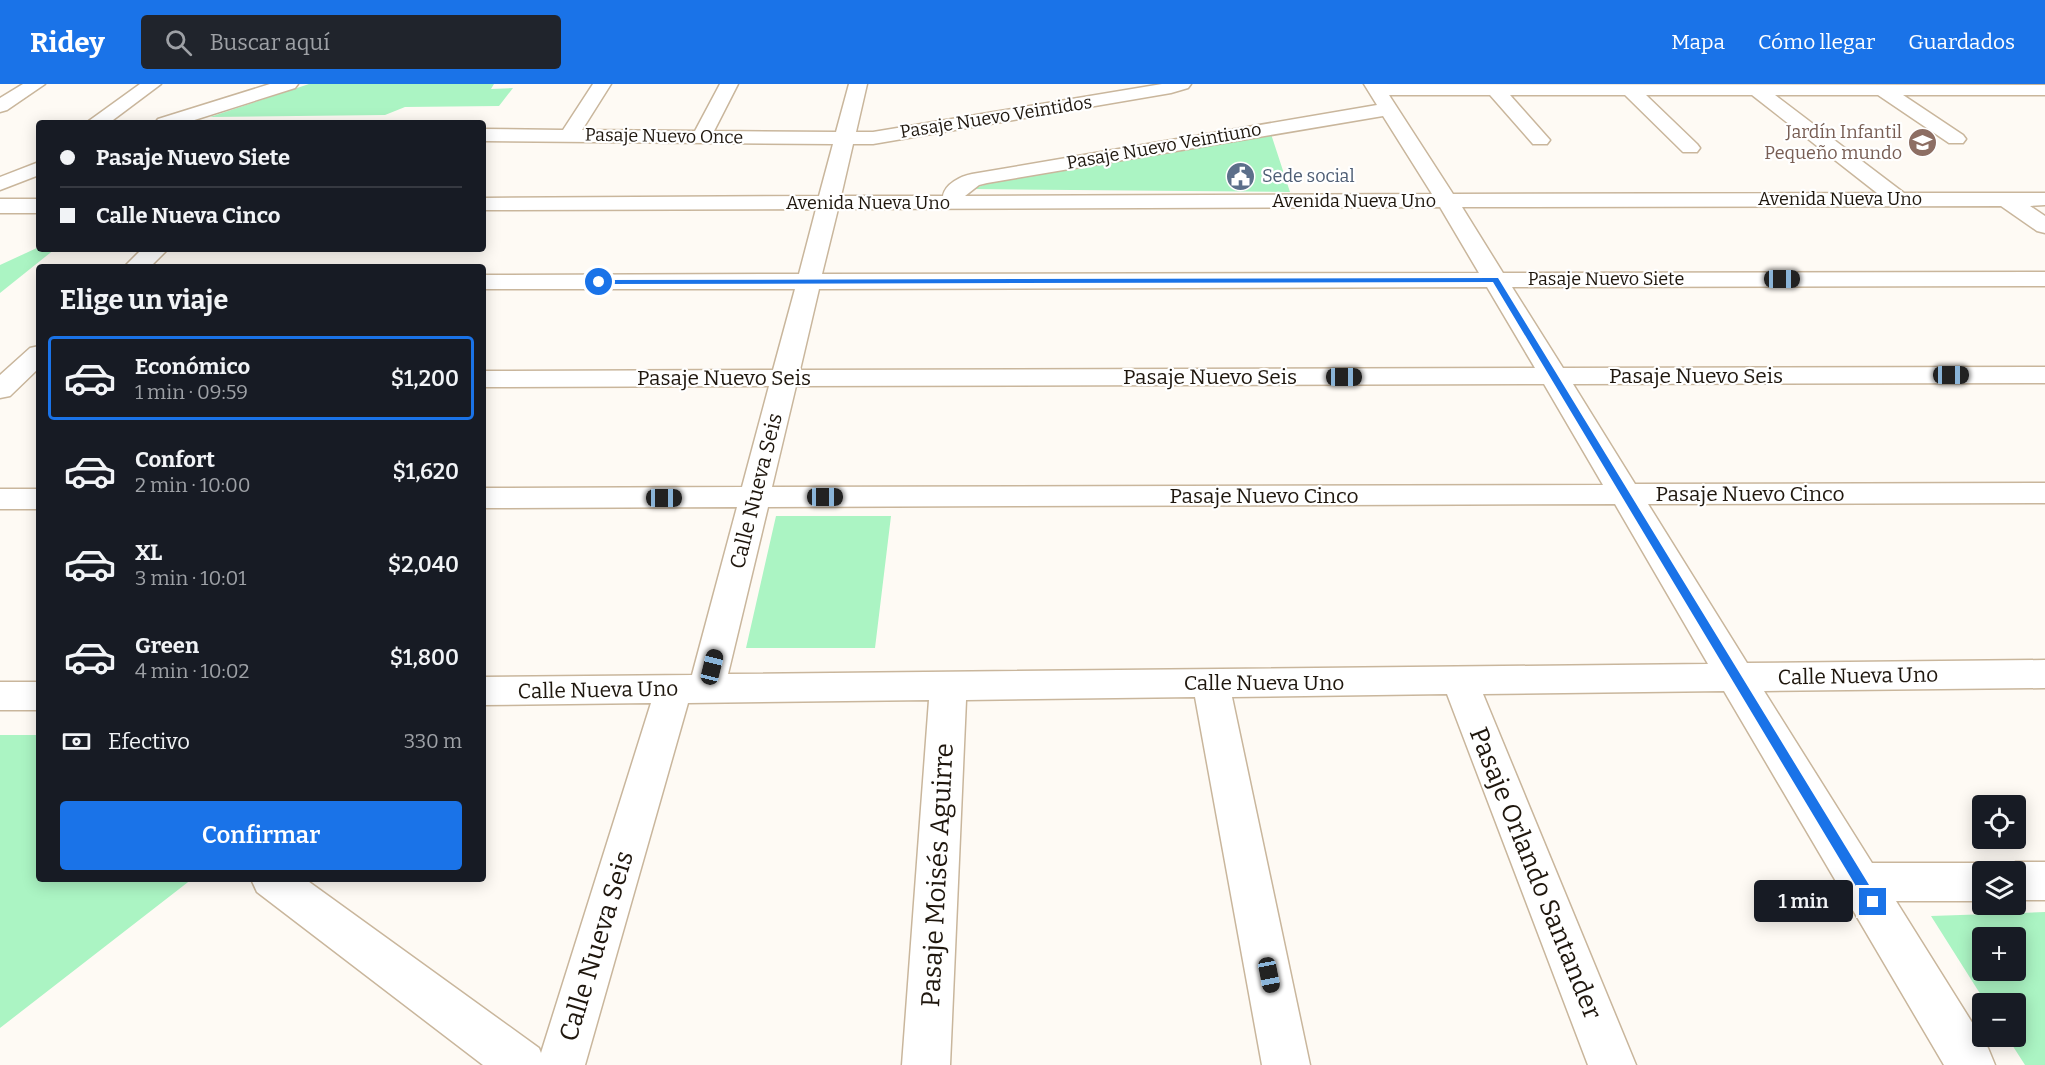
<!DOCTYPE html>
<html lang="es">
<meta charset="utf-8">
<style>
body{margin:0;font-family:Bitter,serif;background:#20242c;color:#f1f3f6;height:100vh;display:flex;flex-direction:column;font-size:22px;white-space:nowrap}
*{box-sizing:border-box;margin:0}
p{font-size:20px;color:#9ea1a6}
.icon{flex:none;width:33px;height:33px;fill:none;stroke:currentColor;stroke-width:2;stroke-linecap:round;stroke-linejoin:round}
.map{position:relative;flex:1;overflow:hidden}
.drawer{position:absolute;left:36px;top:180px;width:450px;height:618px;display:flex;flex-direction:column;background:#171b24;border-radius:6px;box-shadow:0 3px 15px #0003}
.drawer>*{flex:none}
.banner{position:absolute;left:36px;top:36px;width:450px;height:132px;border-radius:6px;box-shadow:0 3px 15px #0003;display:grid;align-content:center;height:132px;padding:0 24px;background:#171b24}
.fabs{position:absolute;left:1972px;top:711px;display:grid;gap:12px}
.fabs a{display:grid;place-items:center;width:54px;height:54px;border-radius:6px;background:#171b24;box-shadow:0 3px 15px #0003;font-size:30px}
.end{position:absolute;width:27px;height:27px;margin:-14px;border:8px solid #1a73e8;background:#fff;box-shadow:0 0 0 3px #fff}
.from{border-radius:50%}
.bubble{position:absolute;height:42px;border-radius:6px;background:#171b24;box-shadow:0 3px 15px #0003;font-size:20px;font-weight:600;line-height:42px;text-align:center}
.car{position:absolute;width:18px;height:36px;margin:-18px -9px;border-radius:8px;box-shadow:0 0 4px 2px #0007;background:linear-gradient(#222 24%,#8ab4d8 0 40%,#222 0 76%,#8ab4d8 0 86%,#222 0)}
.banner b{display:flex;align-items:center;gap:21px;height:57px;font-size:22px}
.banner b+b{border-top:2px solid #363941}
.banner i{width:15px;height:15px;background:#f1f3f6}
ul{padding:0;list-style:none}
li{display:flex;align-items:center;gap:18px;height:84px;margin:0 12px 9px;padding:0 12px;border:3px solid transparent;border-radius:6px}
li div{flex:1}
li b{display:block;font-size:22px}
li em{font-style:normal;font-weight:600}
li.current{border-color:#1a73e8}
li>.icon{width:54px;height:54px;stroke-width:1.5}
h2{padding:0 24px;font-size:27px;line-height:72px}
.pay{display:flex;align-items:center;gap:15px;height:66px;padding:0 24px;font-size:22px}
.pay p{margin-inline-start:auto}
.primary-button{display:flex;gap:12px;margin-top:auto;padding:12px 24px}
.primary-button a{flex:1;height:69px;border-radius:6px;background:#1a73e8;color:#fff;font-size:24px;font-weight:600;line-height:69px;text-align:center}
header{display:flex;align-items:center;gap:36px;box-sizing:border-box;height:84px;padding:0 30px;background:#1a73e8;color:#fff}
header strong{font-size:28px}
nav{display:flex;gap:33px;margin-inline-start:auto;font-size:21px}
.search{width:420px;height:54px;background:#20242c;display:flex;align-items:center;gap:15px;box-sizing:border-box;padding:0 21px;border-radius:6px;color:#9ea1a6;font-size:22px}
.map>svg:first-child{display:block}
.green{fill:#abf4c3;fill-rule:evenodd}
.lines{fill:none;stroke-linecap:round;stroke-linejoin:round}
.minor-casing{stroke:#c9b69c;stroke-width:3}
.minor{fill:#fff;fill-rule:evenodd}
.route{fill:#1a73e8}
.labels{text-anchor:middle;stroke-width:4.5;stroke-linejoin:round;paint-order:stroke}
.far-street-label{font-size:18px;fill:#1f170e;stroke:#fff}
.far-education-label{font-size:18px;fill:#785e54;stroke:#fff;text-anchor:end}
.far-service-label{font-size:18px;fill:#4e5e75;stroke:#fff;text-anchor:start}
.street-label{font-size:21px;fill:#1f170e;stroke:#fff}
.near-street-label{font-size:26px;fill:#1f170e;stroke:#fff}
</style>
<header>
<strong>Ridey</strong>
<div class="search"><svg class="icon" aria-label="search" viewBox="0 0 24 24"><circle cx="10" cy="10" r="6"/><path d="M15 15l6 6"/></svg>Buscar aquí</div>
<nav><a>Mapa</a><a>Cómo llegar</a><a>Guardados</a></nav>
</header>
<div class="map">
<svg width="2045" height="981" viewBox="0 0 2045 981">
<rect width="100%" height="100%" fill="#fefaf4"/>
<!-- green -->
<path class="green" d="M309 0H494L491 5 513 4 499 22 405 23 385 31 210 33Z
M1271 50 1290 108 972 105 993 98Z
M39 163V165H55L0 209V181Z
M776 432H891L875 564H746Z
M0 651H39V795H192L0 944Z
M2045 828V981H2025L2007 953 2016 952V920L1986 919 1931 832ZM1983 854H2016V886H1983Z"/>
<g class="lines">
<defs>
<path id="minor" d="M23 0H45L7 26 0 28V14Z
M140 0H161L109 39H86Z
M270 0H298L295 4 185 39H155L158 35Z
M593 0H611L582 46 695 47 720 0H738L714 47 836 48 849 0H867L856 48H873L1162 0H1191L1188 4 1171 9 873 60H853L841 112H943C945 100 961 92 972 90L1377 21 1364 0 2045 1V11H1903L1963 51 1966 55 1963 59H1949L1878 11H1775L1904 109H2045V121L2030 122 2045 132V149L2037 147 2001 122 1462 123 1503 189 2045 188V202L1512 203 1563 284 2045 283V299L1573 300 1635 400 2045 399V419L1648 420 1747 579 2045 576V604L1764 607 1872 779H1983L1998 785 1999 787 2001 784 2016 778H2045V816H2016V788H1983V817H1896L1988 964 1995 981H1944L1724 607 1483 610 1636 981H1588L1447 610 1232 613 1310 981H1262L1195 613 966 616 950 981H902L929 616 688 619 585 981H483L257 808 251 795H305L539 964 541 969 651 619 483 621V593L692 591 737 423 483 424V404L742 403 769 302 483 303V287L773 286 795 205H483V191L799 190 816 125 483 126V114L819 112 833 60 483 57V45L563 46ZM1389 11H1490L1533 60H1547L1550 56 1510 11H1625L1683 68H1697L1700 64 1697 60 1646 11H1752L1877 109 1453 110ZM1383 32 1432 110 965 112 979 101 987 99ZM1440 123 1479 189 822 190 838 125ZM1487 203 1535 284 800 286 819 205ZM1544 300 1603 401 772 403 796 302ZM1615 420 1708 580 728 590 768 423Z
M39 78V91L0 106V93Z
M0 115H39V129H0Z
M142 165H168L150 183H124Z
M39 262V284L10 312 0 314V291L30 264Z
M0 405H39V425H0Z
M0 598H39V626H0Z"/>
</defs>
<!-- minor casing -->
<use href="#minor" class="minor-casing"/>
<!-- minor -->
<use href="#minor" class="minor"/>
</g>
<!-- route -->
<path class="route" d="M1498 194 1877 814 1879 818 1877 822H1868L1493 198 599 200 596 198 599 196Z"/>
<!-- icons -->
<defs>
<symbol id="school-disc" viewBox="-11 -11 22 22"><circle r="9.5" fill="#8d6e63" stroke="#fff"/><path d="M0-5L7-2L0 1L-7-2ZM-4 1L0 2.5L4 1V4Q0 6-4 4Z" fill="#fff"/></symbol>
<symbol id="civic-disc" viewBox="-11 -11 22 22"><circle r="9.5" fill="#5c6f8a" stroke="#fff"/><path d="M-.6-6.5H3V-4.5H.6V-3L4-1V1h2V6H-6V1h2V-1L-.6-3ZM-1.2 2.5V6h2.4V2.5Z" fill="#fff"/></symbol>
</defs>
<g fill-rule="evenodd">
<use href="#school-disc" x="1906" y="42" width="33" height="33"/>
<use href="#civic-disc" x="1224" y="76" width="33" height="33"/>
</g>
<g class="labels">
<!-- far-street labels -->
<g class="far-street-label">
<text transform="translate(996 33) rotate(-9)" y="6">Pasaje Nuevo Veintidos</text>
<text transform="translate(664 52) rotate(1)" y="6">Pasaje Nuevo Once</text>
<text transform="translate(1164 62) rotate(-10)" y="6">Pasaje Nuevo Veintiuno</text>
<text x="1840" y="121">Avenida Nueva Uno</text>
<text x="1354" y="123">Avenida Nueva Uno</text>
<text x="868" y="125">Avenida Nueva Uno</text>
<text x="1606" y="201">Pasaje Nuevo Siete</text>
</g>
<!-- far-education labels -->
<g class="far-education-label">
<text x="1902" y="54">Jardín Infantil<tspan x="1902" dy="21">Pequeño mundo</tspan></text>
</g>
<!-- far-service labels -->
<g class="far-service-label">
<text x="1262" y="98">Sede social</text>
</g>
<!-- street labels -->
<g class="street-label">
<text x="1696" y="299">Pasaje Nuevo Seis</text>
<text x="1210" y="300">Pasaje Nuevo Seis</text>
<text x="724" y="301">Pasaje Nuevo Seis</text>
<text transform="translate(756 407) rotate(-76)" y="7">Calle Nueva Seis</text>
<text x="1750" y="417">Pasaje Nuevo Cinco</text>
<text x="1264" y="419">Pasaje Nuevo Cinco</text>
<text transform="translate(1858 592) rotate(-1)" y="7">Calle Nueva Uno</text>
<text x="1264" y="606">Calle Nueva Uno</text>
<text transform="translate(598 606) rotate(-1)" y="7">Calle Nueva Uno</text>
</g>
<!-- near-street labels -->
<g class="near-street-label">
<text transform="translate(1536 789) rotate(68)" y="9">Pasaje Orlando Santander</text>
<text transform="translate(937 791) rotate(-87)" y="9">Pasaje Moisés Aguirre</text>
<text transform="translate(596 862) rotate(-73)" y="9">Calle Nueva Seis</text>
</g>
</g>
</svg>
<div class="fabs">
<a><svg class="icon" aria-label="locate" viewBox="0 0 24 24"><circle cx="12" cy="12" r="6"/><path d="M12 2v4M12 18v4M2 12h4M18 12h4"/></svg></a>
<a><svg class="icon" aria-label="layers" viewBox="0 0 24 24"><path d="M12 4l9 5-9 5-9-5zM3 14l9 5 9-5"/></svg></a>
<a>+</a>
<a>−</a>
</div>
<i class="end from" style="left:599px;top:198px"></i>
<i class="end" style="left:1873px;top:818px"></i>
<div class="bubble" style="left:1754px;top:796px;width:99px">1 min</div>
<i class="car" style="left:1782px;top:195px;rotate:90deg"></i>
<i class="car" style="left:1951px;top:291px;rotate:90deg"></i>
<i class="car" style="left:1344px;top:293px;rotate:90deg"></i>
<i class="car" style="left:825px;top:413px;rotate:90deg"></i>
<i class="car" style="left:664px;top:414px;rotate:90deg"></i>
<i class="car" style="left:712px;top:583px;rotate:14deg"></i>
<i class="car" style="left:1269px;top:891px;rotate:169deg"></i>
<div class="banner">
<b><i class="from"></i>Pasaje Nuevo Siete</b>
<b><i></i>Calle Nueva Cinco</b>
</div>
<section class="drawer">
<h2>Elige un viaje</h2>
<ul>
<li class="current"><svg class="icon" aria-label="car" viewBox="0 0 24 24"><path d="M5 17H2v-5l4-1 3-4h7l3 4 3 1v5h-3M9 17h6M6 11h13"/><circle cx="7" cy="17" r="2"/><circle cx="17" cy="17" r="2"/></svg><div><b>Económico</b><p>1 min · 09:59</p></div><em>$1,200</em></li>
<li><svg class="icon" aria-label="car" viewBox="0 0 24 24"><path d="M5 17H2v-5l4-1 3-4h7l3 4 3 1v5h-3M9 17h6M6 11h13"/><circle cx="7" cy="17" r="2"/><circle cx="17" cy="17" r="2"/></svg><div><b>Confort</b><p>2 min · 10:00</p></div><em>$1,620</em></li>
<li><svg class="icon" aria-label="car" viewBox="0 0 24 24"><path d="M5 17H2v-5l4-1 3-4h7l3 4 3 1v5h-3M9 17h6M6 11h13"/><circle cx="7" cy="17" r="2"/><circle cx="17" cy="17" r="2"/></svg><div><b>XL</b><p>3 min · 10:01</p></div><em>$2,040</em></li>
<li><svg class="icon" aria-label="car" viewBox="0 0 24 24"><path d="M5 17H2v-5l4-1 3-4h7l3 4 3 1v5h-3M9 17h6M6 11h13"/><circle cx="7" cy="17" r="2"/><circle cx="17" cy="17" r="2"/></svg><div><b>Green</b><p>4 min · 10:02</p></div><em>$1,800</em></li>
</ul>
<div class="pay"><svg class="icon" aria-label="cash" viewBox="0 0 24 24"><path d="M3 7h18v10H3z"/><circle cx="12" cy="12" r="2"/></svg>Efectivo<p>330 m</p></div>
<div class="primary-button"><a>Confirmar</a></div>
</section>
</div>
